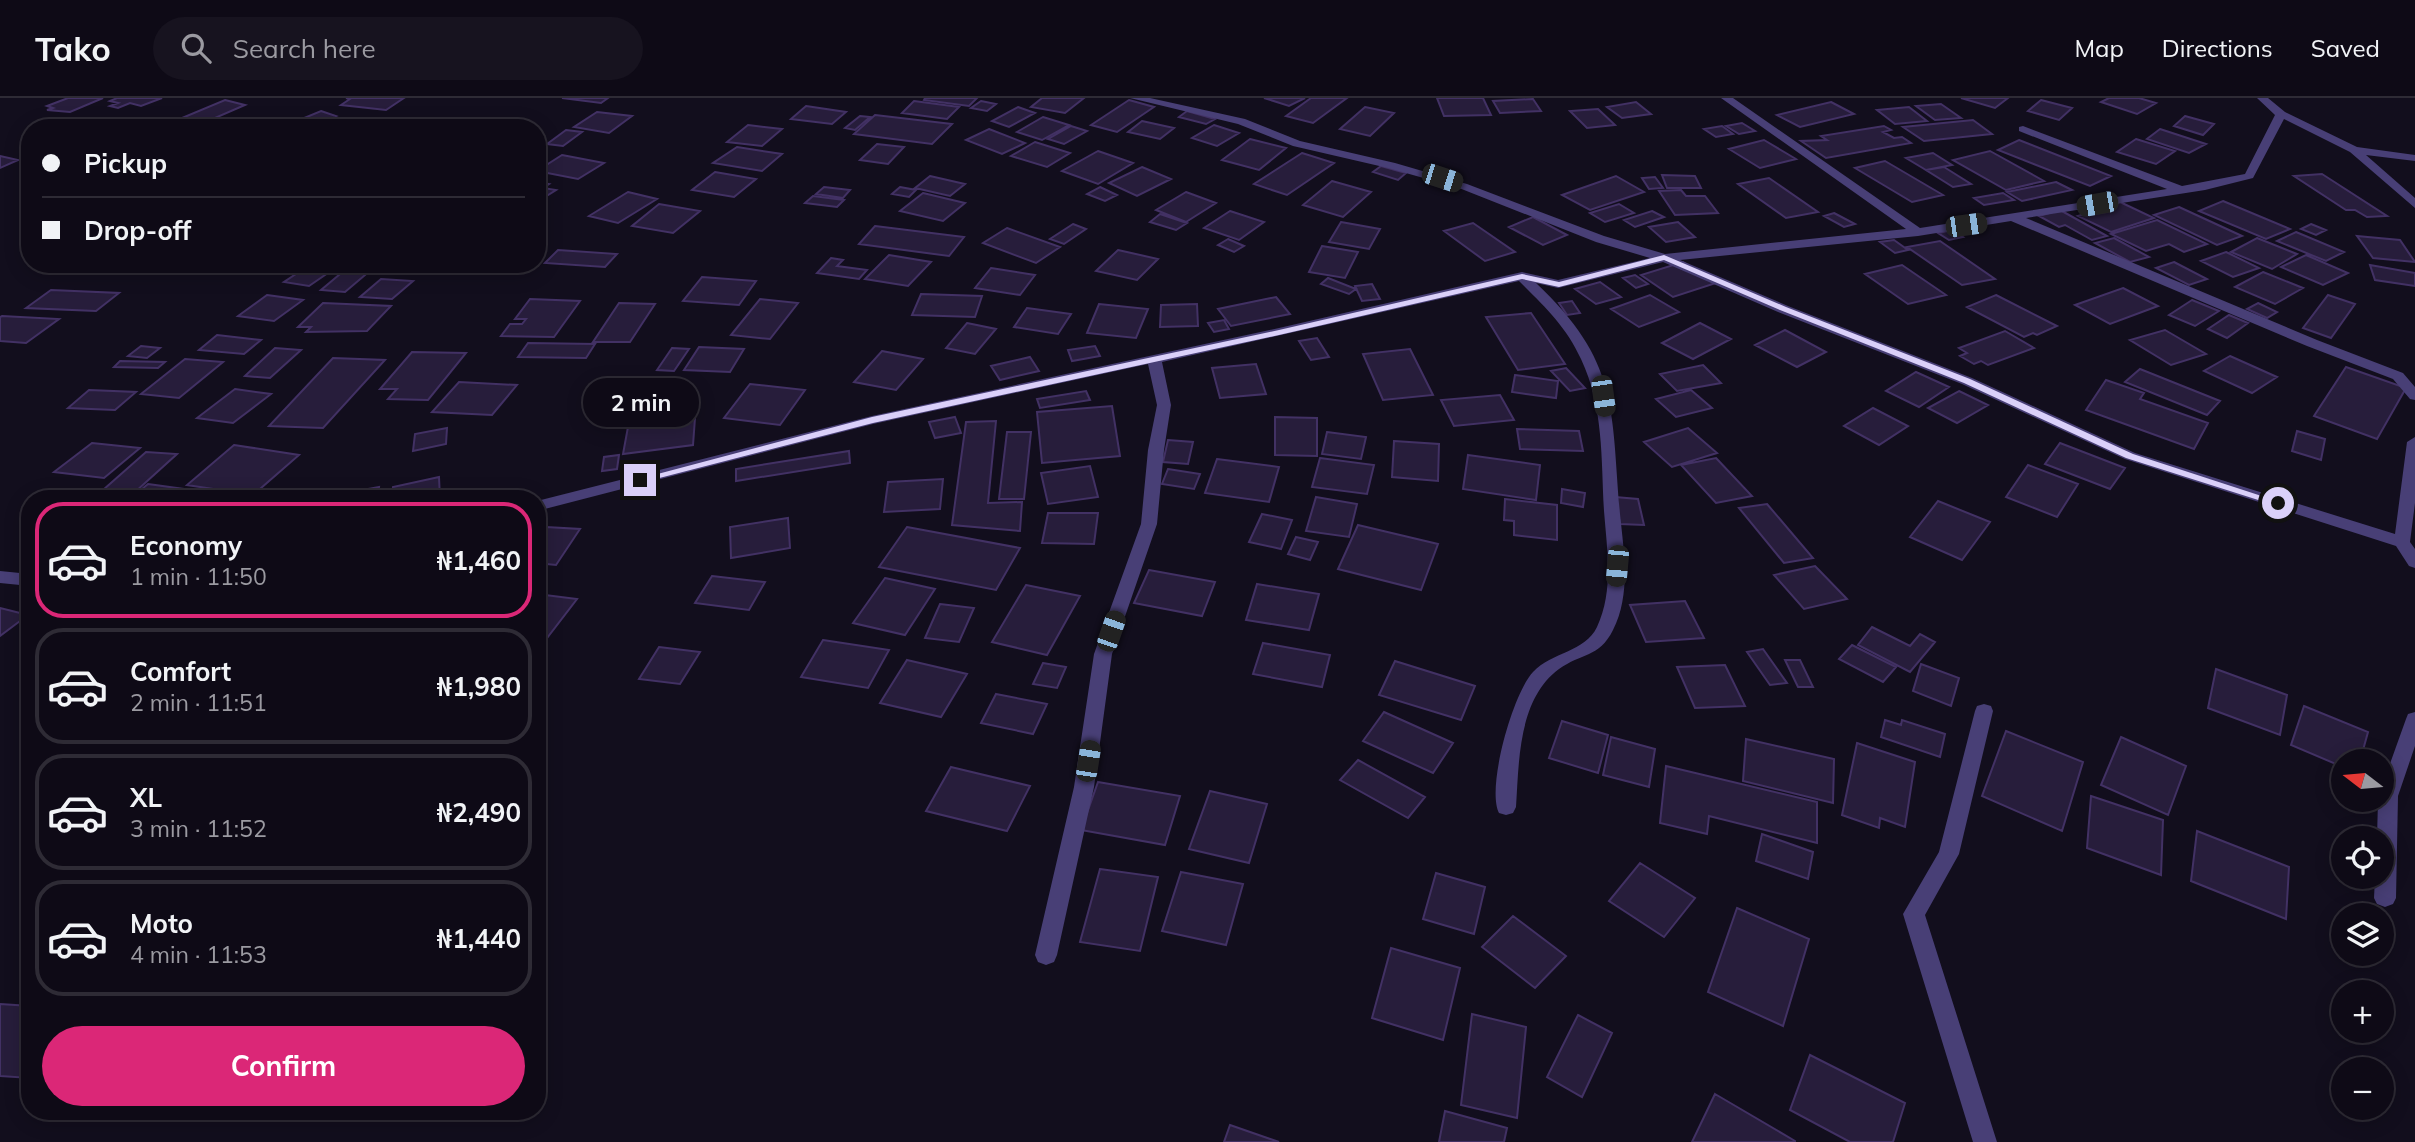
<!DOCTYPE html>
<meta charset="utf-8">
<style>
body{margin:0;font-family:Mulish,sans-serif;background:#17131f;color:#f1f3f6;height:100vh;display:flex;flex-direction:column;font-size:26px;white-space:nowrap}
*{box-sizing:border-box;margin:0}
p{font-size:23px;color:#9b9aa1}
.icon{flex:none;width:38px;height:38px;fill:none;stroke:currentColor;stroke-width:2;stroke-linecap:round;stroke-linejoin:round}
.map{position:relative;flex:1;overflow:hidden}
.details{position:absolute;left:21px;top:392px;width:525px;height:630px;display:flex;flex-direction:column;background:#0e0a16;border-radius:28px;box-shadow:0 4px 18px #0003,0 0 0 2px #2e2b35}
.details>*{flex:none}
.banner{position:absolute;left:21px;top:21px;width:525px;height:154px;border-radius:28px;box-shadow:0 4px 18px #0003,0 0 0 2px #2e2b35;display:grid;align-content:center;height:154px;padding:0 21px;background:#0e0a16}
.needle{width:46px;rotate:286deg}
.tools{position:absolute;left:2331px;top:651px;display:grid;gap:14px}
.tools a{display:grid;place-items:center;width:63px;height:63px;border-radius:50%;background:#0e0a16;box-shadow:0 4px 18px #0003,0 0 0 2px #2e2b35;font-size:35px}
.end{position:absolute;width:32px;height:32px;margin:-16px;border:9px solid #dad0f9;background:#111;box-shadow:0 0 0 4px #111}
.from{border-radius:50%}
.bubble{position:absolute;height:49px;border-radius:24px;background:#0e0a16;box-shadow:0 4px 18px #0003,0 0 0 2px #2e2b35;font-size:23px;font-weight:700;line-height:49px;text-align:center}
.car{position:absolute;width:21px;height:42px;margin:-21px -10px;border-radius:9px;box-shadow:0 0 5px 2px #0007;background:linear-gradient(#222 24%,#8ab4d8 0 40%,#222 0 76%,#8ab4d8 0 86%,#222 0)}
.banner b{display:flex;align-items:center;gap:24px;height:66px;font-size:26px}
.banner b+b{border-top:2px solid #2e2b35}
.banner i{width:18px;height:18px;background:#f1f3f6}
ul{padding:12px 0 0;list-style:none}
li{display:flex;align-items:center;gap:21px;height:116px;margin:0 14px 10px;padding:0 7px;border:4px solid #2e2b35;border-radius:28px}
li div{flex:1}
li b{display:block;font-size:26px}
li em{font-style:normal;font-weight:700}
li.on{border-color:#db2777}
li>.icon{width:63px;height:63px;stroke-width:1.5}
.cta{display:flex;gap:14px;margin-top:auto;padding:14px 21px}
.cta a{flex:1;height:80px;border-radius:42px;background:#db2777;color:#fff;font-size:28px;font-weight:700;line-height:80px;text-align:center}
header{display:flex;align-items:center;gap:42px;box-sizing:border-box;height:98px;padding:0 35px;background:#0e0a16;border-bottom:2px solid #2e2b35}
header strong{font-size:33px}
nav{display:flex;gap:38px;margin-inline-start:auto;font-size:24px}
.search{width:490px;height:63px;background:#17131f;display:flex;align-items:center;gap:18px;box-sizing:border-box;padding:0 24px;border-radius:38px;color:#9b9aa1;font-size:26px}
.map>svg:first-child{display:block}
.building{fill:#271d3b;stroke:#423164;stroke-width:2}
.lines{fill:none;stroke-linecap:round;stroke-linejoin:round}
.minor{fill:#483f76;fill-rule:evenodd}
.route{fill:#dad0f9}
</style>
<header>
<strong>Tako</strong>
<div class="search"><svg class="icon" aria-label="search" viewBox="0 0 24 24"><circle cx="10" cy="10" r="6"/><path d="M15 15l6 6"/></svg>Search here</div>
<nav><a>Map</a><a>Directions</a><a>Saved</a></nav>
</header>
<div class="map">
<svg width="2415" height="1044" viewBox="0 0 2415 1044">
<rect width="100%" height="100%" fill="#120e1d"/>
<!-- building -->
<path class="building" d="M68 0H103L70 14 47 12 53 10 47 8Z
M117 0H162L141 8 130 5 118 10 110 8 118 5 110 3Z
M404 0 386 12 341 7 350 1 346 0Z
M562 0H608L601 5Z
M925 0H977L969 8 924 2Z
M1042 0H1084L1065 15 1031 9Z
M1264 0H1305L1289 8Z
M1311 0H1347L1313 25 1286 18Z
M1437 0H1483L1491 17 1444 18Z
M1961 0H2008L1995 10Z
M2109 0H2139L2156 5 2137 16 2101 4Z
M1533 1 1541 13 1500 15 1493 3Z
M225 2 245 7 192 30 170 25Z
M1129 2 1154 9 1117 34 1091 27Z
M2041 2 2072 10 2059 22 2028 13Z
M914 3 959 9 947 21 902 15Z
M981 3 996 6 987 13 971 10Z
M1636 4 1651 16 1622 20 1607 9Z
M1831 4 1854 16 1800 29 1777 17Z
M1941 6 1961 20 1935 22 1916 8Z
M806 8 846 14 832 26 791 21Z
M1018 9 1035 15 1009 29 992 23Z
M1365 9 1394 15 1370 38 1340 31Z
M1909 9 1927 23 1895 26 1877 12Z
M1598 11 1615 27 1587 30 1570 13Z
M321 13 336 18 308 30H280Z
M1187 13 1215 21 1206 26 1179 19Z
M597 14 632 18 609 35 574 29Z
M875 17 952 26 932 46 854 36Z
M860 18 870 19 855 32 845 30Z
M2185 18 2214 26 2203 37 2174 28Z
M1043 19 1069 27 1042 42 1017 34Z
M1973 22 1992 36 1924 43 1903 29Z
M1142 23 1174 30 1160 41 1128 34Z
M1742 25 1755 33 1739 36 1726 28Z
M748 27 782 31 762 48 727 44Z
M1214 27 1239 35 1217 48 1192 40Z
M1071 28 1087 33 1064 46 1048 41Z
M1722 28 1733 36 1716 39 1704 31Z
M1884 28 1891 32 1883 34 1894 40 1902 39 1911 45 1826 60 1801 43 1827 42 1821 38Z
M989 31 1025 45 1002 56 966 42Z
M2160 31 2206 46 2189 55 2147 41Z
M566 32 582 34 563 48 547 46Z
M1250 41 1286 50 1259 72 1222 62Z
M2136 41 2175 53 2156 66 2117 54Z
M1764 42 1796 61 1760 70 1729 51Z
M2019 42 2111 78 2090 88 1998 52Z
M1035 44 1070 55 1047 69 1011 58Z
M877 46 904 49 888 66 860 62Z
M737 49 782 56 762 73 713 65Z
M1098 53 1133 65 1098 86 1062 73Z
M1990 53 2044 83 2006 92 1953 62Z
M1302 55 1334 65 1287 97 1254 86Z
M1933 55 1952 67 1926 72 1906 60Z
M562 57 604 65 578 81 537 73Z
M0 58 18 62 0 70Z
M1885 63 1943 97 1912 104 1855 70Z
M1381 68 1406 75 1398 82 1373 74Z
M1142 69 1171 81 1137 98 1109 85Z
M1944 69 1971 86 1953 89 1926 72Z
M715 74 756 81 734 99 692 92Z
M2322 76 2387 118 2367 119 2355 112H2346L2294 78Z
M1662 77 1695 78 1701 90H1667Z
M930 78 965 86 950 98 915 90Z
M1616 78 1644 94 1590 112 1562 97Z
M1655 79 1663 90 1649 91 1642 80Z
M1769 80 1818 114 1786 120 1738 86Z
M1332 83 1371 94 1343 119 1303 107Z
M537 84 549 86 543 90 556 92 537 104Z
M2056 84 2072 92 2022 103 2007 94Z
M824 89 850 92 843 100 816 96Z
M900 89 916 92 909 99 892 96Z
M1100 89 1117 97 1105 103 1087 96Z
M1681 92 1686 98H1705L1718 115 1675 117 1659 93Z
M628 94 657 101 618 125 589 118Z
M1186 94 1216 105 1186 124 1156 112Z
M923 95 965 105 943 123 900 113Z
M2003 95 2014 102 1984 107 1974 100Z
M813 98 844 102 837 109 805 105Z
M2223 103 2290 131 2266 141 2199 113Z
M2120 104 2154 120 2111 134 2078 118Z
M659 106 700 113 673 135 632 128Z
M1619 106 1634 115 1605 124 1590 115Z
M2179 109 2242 138 2217 147 2154 117Z
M2060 112 2107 138 2092 142 2065 127 2059 129 2039 118Z
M1230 113 1264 124 1239 142 1204 130Z
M1652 113 1664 119 1635 129 1624 122Z
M1834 115 1855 126 1844 129 1824 118Z
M1160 116 1187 125 1176 132 1150 124Z
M1533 119 1567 137 1543 147 1509 129Z
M2157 122 2207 146 2184 154 2169 146 2146 153 2111 136Z
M1341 124 1380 131 1369 151 1329 144Z
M1678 124 1695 139 1666 144 1649 129Z
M1473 125 1515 154 1485 163 1444 133Z
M1073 126 1086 131 1064 146 1050 141Z
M2311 126 2326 132 2316 137 2301 131Z
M875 128 964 139 949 158 859 146Z
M1007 130 1060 149 1036 165 983 145Z
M1953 132 1963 139 1949 142 1938 135Z
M2296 134 2344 154 2326 163 2277 143Z
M2357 138 2400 142 2415 164 2373 160Z
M2114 140 2149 159 2130 164 2095 145Z
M2257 140 2297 156 2272 171 2231 154Z
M1228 141 1244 148 1234 154 1218 147Z
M1894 142 1908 152 1895 155 1880 144Z
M1940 143 1995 181 1962 187 1907 149Z
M1322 148 1358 154 1345 180 1309 174Z
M558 152 617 156 605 169 545 165Z
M1118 152 1158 161 1137 182 1096 173Z
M2226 154 2259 170 2233 179 2201 163Z
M889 157 931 164 908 188 865 181Z
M2306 157 2348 175 2323 187 2281 169Z
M831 160 843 162 837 168 867 172 859 181 817 175Z
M1683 164 1716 185 1673 199 1641 177Z
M2174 164 2207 181 2189 187 2156 170Z
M311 166 338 168 309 188 284 184Z
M352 166H378L345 194 321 192Z
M1902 167 1946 197 1908 206 1865 176Z
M2370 167 2415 175V188L2375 182Z
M991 170 1035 177 1020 197 975 190Z
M2263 174 2303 190 2275 206 2235 189Z
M1635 177 1648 186 1636 190 1623 180Z
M702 179 756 183 739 207 683 203Z
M1328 180 1356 191 1349 196 1321 186Z
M381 181 413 183 392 201 360 199Z
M1600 184 1621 199 1596 206 1575 191Z
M1372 186 1380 201 1362 203 1355 188Z
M2123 190 2158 208 2110 226 2075 207Z
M51 192 119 195 96 213 26 210Z
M921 196 982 198 975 219 912 217Z
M267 197 303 202 274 223 238 218Z
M1650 197 1679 214 1639 229 1611 211Z
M1996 197 2057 228 2037 237 2033 235 2024 239 1967 209Z
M2328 197 2355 206 2331 240 2303 230Z
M1276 199 1290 216 1231 228 1218 211Z
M530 201 580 203 554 239 501 238 510 226H522L526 221H515Z
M760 201 798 205 770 241 731 237Z
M2192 202 2219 213 2195 228 2169 217Z
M1572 203 1580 215 1567 217 1559 205Z
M323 205 391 208 367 233 306 234 311 229H298Z
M619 205 655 206 630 244H593Z
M2258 205 2277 214 2267 220 2247 211Z
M1099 206 1148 211 1136 240 1087 235Z
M1197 206 1198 228 1160 229 1161 207Z
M1027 210 1071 216 1058 236 1014 229Z
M1531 215 1565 266 1518 272 1486 219Z
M2229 217 2248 225 2227 240 2208 231Z
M2 218 59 221 26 245 0 243V219Z
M1224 222 1229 231 1214 234 1208 225Z
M967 225 996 231 975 256 946 250Z
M1700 225 1731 241 1693 261 1662 245Z
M1785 232 1826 254 1797 269 1755 247Z
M2165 232 2206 256 2171 267 2130 242Z
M2005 233 2034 250 1988 267 1981 263 1974 266 1960 258 1967 255 1959 250Z
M217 237 261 242 244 256 199 252Z
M1317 240 1329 259 1311 262 1299 243Z
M528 245 595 246 586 260 518 259Z
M141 248 160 250 147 260 128 258Z
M1095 248 1100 258 1072 263 1068 252Z
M699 249 744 251 730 274 684 272Z
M275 250 301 252 270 280 245 278Z
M672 250 689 251 674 273 657 272Z
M1410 251 1433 297 1383 302 1363 256Z
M882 253 923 261 896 292 854 284Z
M412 254 466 255 428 302 388 301 397 291H380Z
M2230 258 2277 279 2252 295 2204 273Z
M1030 259 1039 273 1000 282 991 268Z
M333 260 385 262 323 330 269 328Z
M185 261 223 264 179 300 141 296Z
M120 263 165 264 158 270 114 269Z
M1256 266 1266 296 1220 300 1212 270Z
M1703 267 1721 285 1677 293 1660 276Z
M2346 269 2406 290 2377 341 2314 318Z
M1566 270 1585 290 1570 293 1551 273Z
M2140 271 2220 303 2207 317 2125 284Z
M1916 274 1949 289 1919 309 1886 293Z
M1515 277 1558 283 1556 300 1512 294Z
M2106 282 2144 295 2140 301 2208 325 2194 351 2086 312Z
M459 284 517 287 492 317 432 314Z
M750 286 805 292 780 327 724 320Z
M235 291 271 296 233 325 197 320Z
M89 292 136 294 115 312 68 310Z
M1691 292 1712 310 1676 319 1656 301Z
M1086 293 1090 302 1040 310 1037 301Z
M1959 293 1988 307 1957 325 1928 310Z
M1500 297 1514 322 1454 328 1441 302Z
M1112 308 1120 358 1042 365 1037 314Z
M1873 310 1908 328 1879 347 1844 328Z
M955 319 961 335 935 340 929 324Z
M1275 319 1317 320V358L1275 357Z
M695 320 693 347 623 356 628 329Z
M996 323 988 405 1022 404 1020 433 952 427 966 324Z
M447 330 446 346 413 353 415 336Z
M1688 330 1717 355 1672 369 1644 344Z
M1517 331 1579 333 1583 353 1520 351Z
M2297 333 2325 341 2321 362 2292 353Z
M1007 334H1031L1024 401H999Z
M1327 334 1366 339 1361 361 1322 356Z
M1168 342 1193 344 1188 366 1163 364Z
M1394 343 1439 346 1438 383 1392 379Z
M92 345 140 350 104 380 54 374Z
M2060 345 2125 370 2110 391 2045 366Z
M234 347 299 357 253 397 187 387Z
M849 353 850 365 736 383V371Z
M146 354 177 356 134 395 103 392Z
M619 357 617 371 602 373 604 359Z
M1468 357 1540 367 1536 402 1463 391Z
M1320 360 1374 367 1367 396 1312 389Z
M1716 360 1752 398 1716 405 1681 367Z
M1217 361 1279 369 1269 404 1205 395Z
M2028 367 2078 386 2057 419 2006 399Z
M1090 368 1098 399 1048 406 1041 375Z
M1168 371 1200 376 1194 391 1162 386Z
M439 379 440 401H393V389Z
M943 381 940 411 884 414 888 384Z
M148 386 184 391 173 401H130Z
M379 389 377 401H349L351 394Z
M1562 391 1585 395 1583 409 1561 405Z
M1316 399 1357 406 1349 439 1306 433Z
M1615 399 1638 401 1644 427 1620 426Z
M1505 401 1557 407V442L1514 437V423L1504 422Z
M1938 403 1990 424 1962 462 1910 439Z
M1767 406 1813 460 1784 465 1739 410Z
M1048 415H1098L1094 446 1042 445Z
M1262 416 1292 422 1281 451 1249 444Z
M788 420 790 450 731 460 730 429Z
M1358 427 1438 446 1421 492 1338 471Z
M546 429 580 431 556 467 537 465V440Z
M907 429 1020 450 996 492 879 469Z
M1296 439 1318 444 1310 462 1288 456Z
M1815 468 1847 501 1804 511 1774 477Z
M1149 472 1215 484 1202 518 1134 505Z
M712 478 765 484 749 512 695 505Z
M885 480 935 491 905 537 853 525Z
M1257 486 1319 496 1309 532 1246 522Z
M1026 487 1080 498 1047 557 992 544Z
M537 496 577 501 537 553Z
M1685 503 1704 540 1646 544 1630 507Z
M940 506 974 510 959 544 925 540Z
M0 510 28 517 0 538Z
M1872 529 1910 548 1920 536 1935 544 1910 574 1858 547Z
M823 542 889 552 868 590 801 579Z
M1263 545 1330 557 1322 589 1253 576Z
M1852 547 1896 569 1883 584 1839 561Z
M659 549 700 554 680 586 639 581Z
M1763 551 1787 585 1770 587 1747 554Z
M907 562 967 576 941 619 880 605Z
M1785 562H1800L1813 589H1798Z
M1395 563 1475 588 1461 622 1379 597Z
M1043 565 1066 569 1057 590 1033 586Z
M1921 566 1959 580 1951 608 1913 593Z
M1725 567 1745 608 1695 610 1677 569Z
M2216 571 2287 597 2280 637 2208 610Z
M996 596 1047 606 1033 636 981 625Z
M2304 608 2368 634 2360 663H2343V669L2291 647Z
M1384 614 1453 645 1433 675 1363 643Z
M1885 622 1901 627 1902 622 1945 636 1940 659 1881 639Z
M1562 623 1608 637 1598 675 1549 660Z
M2006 633 2083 664 2062 733 1982 698Z
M1611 639 1655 651 1649 689 1603 677Z
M2121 639 2186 668 2168 717 2101 687Z
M1746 641 1834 661 1833 705 1743 683Z
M1857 645 1915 664 1905 729 1880 720 1879 730 1842 717Z
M1358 662 1425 699 1408 720 1340 682Z
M1666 668 1817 704V745L1709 718 1707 736 1660 725Z
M951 669 1030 688 1007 733 926 713Z
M1098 684 1180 698 1165 747 1081 732Z
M1210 693 1267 706 1249 765 1189 751Z
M2091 698 2163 722 2161 777 2087 750Z
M2197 733 2289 769 2286 821 2191 783Z
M1762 736 1813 754 1808 781 1756 763Z
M1640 765 1695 800 1664 839 1609 803Z
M1100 771 1158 779 1140 853 1080 844Z
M1181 774 1243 786 1226 847 1162 833Z
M1436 775 1485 789 1474 836 1423 821Z
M1737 810 1809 841 1783 928 1708 894Z
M1513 818 1566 858 1535 890 1482 849Z
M1391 850 1460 870 1443 942 1372 920Z
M0 906 30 908V980L0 978Z
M1472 916 1526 929 1517 1020 1461 1007Z
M1578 917 1612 935 1582 999 1547 979Z
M1810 957 1905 1005 1893 1044H1850L1790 1012Z
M1715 996 1795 1043V1044H1692Z
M1445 1013 1507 1030 1504 1044H1439Z
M1230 1027 1279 1044H1224Z"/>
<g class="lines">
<!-- minor -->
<path class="minor" d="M1130 0H1150L1245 21 1300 43 1395 65 1467 86 1604 138 1665 156 1906 131 1721 0H1733L1920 130 2167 91 2019 33V29L2023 28 2182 88 2245 76 2275 17 2257 0H2268L2285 14 2357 49 2415 57V63L2366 57 2415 100V110L2350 54 2284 21 2253 80 2205 92 2026 120 2317 242 2403 275 2415 289V302L2410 301 2393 281 2307 248 2011 123 1918 138 1680 162 1788 208 1972 280 2135 355 2395 436 2407 344 2415 339V405L2410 444 2415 451V470L2409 468 2396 448 2125 361 1962 286 1778 214 1663 164 1558 190 1536 185C1620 264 1611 312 1620 416 1624 455 1631 496 1613 532 1599 560 1581 555 1559 571 1518 601 1519 664 1516 709L1513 715 1506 717 1499 715C1486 690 1513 595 1533 574 1552 554 1585 554 1597 529 1614 492 1607 452 1604 413 1601 361 1604 310 1581 261 1566 228 1544 208 1519 183L1162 264 1171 307 1164 352 1157 426 1112 556 1094 689 1057 857 1054 864 1046 867 1038 864 1035 857 1074 689 1094 556 1141 426 1148 352 1157 307 1148 266 873 326 537 413V403L872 318 1279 230 1522 174 1558 182 1650 160 1596 144 1459 90 1388 70 1293 48 1238 26Z
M0 473 30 476V488L0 485Z
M1984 606 1991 608 1993 613 1959 756 1925 817 1997 1044H1973L1903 816 1939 754 1975 613 1977 608Z
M2415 614V648L2398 698 2396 800 2393 806 2385 809 2377 806 2374 800 2375 779H2382V740H2377L2378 702H2382V688L2406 621 2408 616Z"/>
</g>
<!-- route -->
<path class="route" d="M1664 157 1786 209 1970 281 2133 356 2283 405 2274 407 2126 360 1964 285 1780 212 1664 162 1559 189 1522 181 1279 237 873 325 640 385 635 382 872 319 1279 232 1522 176 1559 184Z"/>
</svg>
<div class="tools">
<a><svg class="needle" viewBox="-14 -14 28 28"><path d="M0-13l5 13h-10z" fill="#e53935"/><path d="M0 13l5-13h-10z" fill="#9b9aa1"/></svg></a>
<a><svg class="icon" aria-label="locate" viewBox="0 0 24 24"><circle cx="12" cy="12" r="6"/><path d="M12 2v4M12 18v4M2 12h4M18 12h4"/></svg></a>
<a><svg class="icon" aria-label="layers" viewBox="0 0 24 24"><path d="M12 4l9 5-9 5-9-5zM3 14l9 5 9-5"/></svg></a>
<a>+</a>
<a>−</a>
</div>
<i class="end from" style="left:2278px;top:405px"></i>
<i class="end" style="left:640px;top:382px"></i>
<div class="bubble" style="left:583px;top:280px;width:116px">2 min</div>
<i class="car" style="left:1442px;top:80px;rotate:108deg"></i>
<i class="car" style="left:2097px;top:106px;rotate:260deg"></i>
<i class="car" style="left:1966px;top:127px;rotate:82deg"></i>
<i class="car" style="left:1603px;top:298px;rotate:172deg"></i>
<i class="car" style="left:1617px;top:468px;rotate:185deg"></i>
<i class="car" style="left:1111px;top:533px;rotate:19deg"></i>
<i class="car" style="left:1088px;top:663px;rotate:9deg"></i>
<div class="banner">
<b><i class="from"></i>Pickup</b>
<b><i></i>Drop-off</b>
</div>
<section class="details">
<ul>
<li class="on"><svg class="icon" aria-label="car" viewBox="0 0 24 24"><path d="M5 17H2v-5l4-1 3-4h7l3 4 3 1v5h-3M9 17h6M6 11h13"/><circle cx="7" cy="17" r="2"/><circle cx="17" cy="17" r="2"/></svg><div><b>Economy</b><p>1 min · 11:50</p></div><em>₦1,460</em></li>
<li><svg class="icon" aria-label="car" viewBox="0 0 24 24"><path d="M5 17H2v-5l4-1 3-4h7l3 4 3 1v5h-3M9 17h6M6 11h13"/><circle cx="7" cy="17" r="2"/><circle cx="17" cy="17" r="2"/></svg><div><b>Comfort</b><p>2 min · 11:51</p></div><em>₦1,980</em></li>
<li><svg class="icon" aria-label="car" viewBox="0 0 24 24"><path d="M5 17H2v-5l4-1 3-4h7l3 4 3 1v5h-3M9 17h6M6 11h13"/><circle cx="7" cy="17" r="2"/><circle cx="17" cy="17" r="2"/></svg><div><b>XL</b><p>3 min · 11:52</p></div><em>₦2,490</em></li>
<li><svg class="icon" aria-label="car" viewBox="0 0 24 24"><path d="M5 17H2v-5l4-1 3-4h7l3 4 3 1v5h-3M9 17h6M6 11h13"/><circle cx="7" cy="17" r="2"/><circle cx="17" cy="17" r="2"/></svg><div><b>Moto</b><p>4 min · 11:53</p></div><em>₦1,440</em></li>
</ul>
<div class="cta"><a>Confirm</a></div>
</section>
</div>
